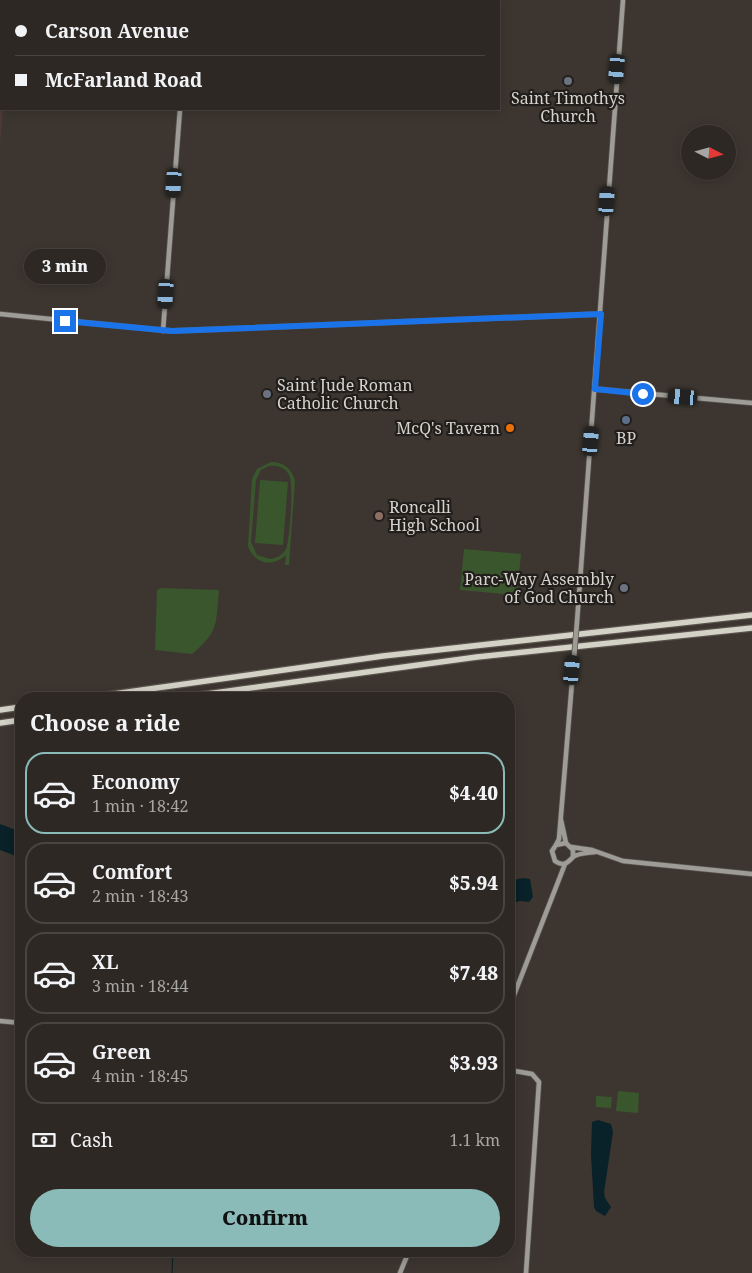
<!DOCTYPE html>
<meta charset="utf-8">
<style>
body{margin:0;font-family:"Noto Serif",serif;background:#36302c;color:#f1f3f6;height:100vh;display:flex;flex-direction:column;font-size:19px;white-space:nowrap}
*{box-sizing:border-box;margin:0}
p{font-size:16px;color:#a7a6a6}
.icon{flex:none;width:28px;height:28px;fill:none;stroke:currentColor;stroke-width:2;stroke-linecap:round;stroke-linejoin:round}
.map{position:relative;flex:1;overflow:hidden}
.sheet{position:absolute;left:15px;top:692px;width:500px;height:565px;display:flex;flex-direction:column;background:#2e2824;border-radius:20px;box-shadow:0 2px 12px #0003,0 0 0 1px #494441}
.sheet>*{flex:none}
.banner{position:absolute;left:0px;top:0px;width:500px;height:110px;box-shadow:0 2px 12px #0003,0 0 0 1px #494441;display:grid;align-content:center;height:110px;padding:0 15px;background:#2e2824}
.needle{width:32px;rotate:96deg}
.controls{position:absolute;left:681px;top:125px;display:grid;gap:10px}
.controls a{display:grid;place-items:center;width:55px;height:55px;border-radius:50%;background:#2e2824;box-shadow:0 2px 12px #0003,0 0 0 1px #494441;font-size:25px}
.end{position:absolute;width:22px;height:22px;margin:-11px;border:6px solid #1a73e8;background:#fff;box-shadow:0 0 0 2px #fff}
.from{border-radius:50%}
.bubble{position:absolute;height:35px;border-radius:18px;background:#2e2824;box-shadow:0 2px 12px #0003,0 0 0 1px #494441;font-size:16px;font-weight:800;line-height:35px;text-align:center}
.car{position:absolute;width:15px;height:30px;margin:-15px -8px;border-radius:6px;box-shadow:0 0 4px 1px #0007;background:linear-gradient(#222 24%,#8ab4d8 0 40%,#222 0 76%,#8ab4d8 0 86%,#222 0)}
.banner b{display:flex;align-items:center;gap:18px;height:48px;font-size:19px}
.banner b+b{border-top:1px solid #494441}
.banner i{width:12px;height:12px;background:#f1f3f6}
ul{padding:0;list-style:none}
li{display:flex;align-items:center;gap:15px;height:82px;margin:0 10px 8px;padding:0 5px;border:2px solid #494441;border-radius:20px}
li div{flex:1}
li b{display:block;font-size:19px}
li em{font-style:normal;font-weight:800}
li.active{border-color:#8bbbb9}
li>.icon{width:45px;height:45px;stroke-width:1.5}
h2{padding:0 15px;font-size:22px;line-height:60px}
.pay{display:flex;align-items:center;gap:12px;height:55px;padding:0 15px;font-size:19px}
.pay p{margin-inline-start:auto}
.cta{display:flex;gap:10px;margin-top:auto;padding:10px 15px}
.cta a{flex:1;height:58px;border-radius:30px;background:#8bbbb9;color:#111;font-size:20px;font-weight:800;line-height:58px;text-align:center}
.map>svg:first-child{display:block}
.education{fill:#4e3a35}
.green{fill:#3a562d;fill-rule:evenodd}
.water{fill:#092128}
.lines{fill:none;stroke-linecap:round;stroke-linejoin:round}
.stream{stroke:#092128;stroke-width:1}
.secondary-casing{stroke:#59524c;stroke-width:6}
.highway-casing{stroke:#59524c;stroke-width:8}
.secondary{stroke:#9e9c96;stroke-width:4.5}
.highway{stroke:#d4d1c7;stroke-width:5.5}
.secondary-bridge-casing{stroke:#59524c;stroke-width:6;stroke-linecap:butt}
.secondary-bridge{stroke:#9e9c96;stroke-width:4.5}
.route{stroke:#1a73e8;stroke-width:6}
.worship-dot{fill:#6b7280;stroke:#211e1c;stroke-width:2}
.service-dot{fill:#5c6f8a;stroke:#211e1c;stroke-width:2}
.food-dot{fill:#e8710a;stroke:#211e1c;stroke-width:2}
.education-dot{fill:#8d6e63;stroke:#211e1c;stroke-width:2}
.labels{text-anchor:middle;stroke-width:4.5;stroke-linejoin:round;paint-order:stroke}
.poi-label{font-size:16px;fill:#d6d2ce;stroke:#211e1c}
</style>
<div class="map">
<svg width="752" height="1273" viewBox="0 0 752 1273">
<rect width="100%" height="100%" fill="#3d3630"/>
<!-- education -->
<path class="education" d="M0 0H75L1 1 3 109 0 145Z"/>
<!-- green -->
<path class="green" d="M271 462C284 462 292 469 295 481L289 565H285L286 555C272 568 254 564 248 546L252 479 257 469ZM269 466C277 465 285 467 289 475 294 483 290 539 286 549 283 555 277 558 270 559L257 555 251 542 256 480 261 470Z
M260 480 288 482 283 545 255 543Z
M464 549 521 554 517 595 460 590Z
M161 588 219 590C216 623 219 632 192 654L155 650 157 590Z
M618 1091 639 1093 638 1113 616 1111Z
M596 1096 612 1097 611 1108 596 1107Z"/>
<!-- water -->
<path class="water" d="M0 824 21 832V858L0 850Z
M523 878 530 879 533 897 529 902 520 901 509 904V881Z
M598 1120 611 1124 613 1132 604 1192 605 1198 611 1207 605 1216 596 1211 594 1207 591 1155 592 1122Z"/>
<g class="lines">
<!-- stream -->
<path class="stream" d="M172 1273 173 1251"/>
<defs>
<path id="secondary" d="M188 1V0
M0 314 171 331 601 314
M163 331 180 109
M595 389 752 403
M577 622 623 0
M561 820 566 843
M556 845 559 839 574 658
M571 847 592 850 623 861 752 874
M573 857V850L566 843 556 845 552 851 555 861C564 867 567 863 573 857 578 853 589 853 595 852
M509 1008 565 864
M0 1021 21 1023
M509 1070 532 1074 539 1082 526 1273
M400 1273 409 1251"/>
<path id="highway" d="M78 699 383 656 752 615
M170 699 477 657 752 628
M0 710 21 707
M0 723 21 720"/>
</defs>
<!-- secondary casing -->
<use href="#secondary" class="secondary-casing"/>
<!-- highway casing -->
<use href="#highway" class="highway-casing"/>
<!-- secondary -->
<use href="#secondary" class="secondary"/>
<!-- highway -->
<use href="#highway" class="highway"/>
<defs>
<path id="secondary-bridge" d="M574 658 577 622"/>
</defs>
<!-- secondary-bridge casing -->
<use href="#secondary-bridge" class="secondary-bridge-casing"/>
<!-- secondary-bridge -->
<use href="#secondary-bridge" class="secondary-bridge"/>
</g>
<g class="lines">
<!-- route -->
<path class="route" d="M65 321 172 331 601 314 595 389 643 394"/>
</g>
<!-- markers -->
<g class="worship-dot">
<circle cx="568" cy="81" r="5"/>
<circle cx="267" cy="394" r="5"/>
<circle cx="624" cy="588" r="5"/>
</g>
<circle class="service-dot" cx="626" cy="420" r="5"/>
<circle class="food-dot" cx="510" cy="428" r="5"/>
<circle class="education-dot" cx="379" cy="516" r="5"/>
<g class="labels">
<!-- poi labels -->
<g class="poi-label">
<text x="568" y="104">Saint Timothys<tspan x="568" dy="18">Church</tspan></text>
<text x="277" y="391" text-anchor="start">Saint Jude Roman<tspan x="277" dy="18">Catholic Church</tspan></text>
<text x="500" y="434" text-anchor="end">McQ's Tavern</text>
<text x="626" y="444">BP</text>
<text x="389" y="513" text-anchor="start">Roncalli<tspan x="389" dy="18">High School</tspan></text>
<text x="614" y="585" text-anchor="end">Parc-Way Assembly<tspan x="614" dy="18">of God Church</tspan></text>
</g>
</g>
</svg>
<div class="controls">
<a><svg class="needle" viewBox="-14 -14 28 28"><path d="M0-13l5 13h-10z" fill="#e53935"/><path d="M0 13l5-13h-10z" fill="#a7a6a6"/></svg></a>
</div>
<i class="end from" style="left:643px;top:394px"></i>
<i class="end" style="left:65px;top:321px"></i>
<div class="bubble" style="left:24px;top:249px;width:82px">3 min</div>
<i class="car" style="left:617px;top:69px;rotate:185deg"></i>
<i class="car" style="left:174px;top:183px;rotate:184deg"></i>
<i class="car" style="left:607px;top:201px;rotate:4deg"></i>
<i class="car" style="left:166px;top:294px;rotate:184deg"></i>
<i class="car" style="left:683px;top:397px;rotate:275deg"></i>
<i class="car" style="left:591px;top:441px;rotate:5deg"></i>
<i class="car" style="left:572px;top:670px;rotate:5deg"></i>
<div class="banner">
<b><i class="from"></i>Carson Avenue</b>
<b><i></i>McFarland Road</b>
</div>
<section class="sheet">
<h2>Choose a ride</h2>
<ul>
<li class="active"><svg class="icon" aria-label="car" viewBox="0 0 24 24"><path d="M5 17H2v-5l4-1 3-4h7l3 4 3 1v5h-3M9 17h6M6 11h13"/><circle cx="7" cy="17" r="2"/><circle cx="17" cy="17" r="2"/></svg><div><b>Economy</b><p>1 min · 18:42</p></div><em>$4.40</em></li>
<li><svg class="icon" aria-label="car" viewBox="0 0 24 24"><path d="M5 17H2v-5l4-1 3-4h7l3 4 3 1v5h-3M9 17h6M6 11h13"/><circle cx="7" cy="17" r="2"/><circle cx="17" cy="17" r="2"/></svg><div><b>Comfort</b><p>2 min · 18:43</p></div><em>$5.94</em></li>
<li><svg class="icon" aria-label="car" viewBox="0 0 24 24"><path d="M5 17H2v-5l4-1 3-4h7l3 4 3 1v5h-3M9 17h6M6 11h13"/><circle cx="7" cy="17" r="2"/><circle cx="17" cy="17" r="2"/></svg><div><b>XL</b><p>3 min · 18:44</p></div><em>$7.48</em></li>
<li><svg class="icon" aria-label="car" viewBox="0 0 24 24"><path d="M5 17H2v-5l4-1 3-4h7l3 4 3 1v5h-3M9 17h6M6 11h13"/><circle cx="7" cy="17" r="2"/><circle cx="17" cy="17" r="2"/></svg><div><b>Green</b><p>4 min · 18:45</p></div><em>$3.93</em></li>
</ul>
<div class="pay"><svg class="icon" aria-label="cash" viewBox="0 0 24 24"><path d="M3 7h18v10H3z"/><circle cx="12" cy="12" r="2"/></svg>Cash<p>1.1 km</p></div>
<div class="cta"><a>Confirm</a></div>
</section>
</div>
